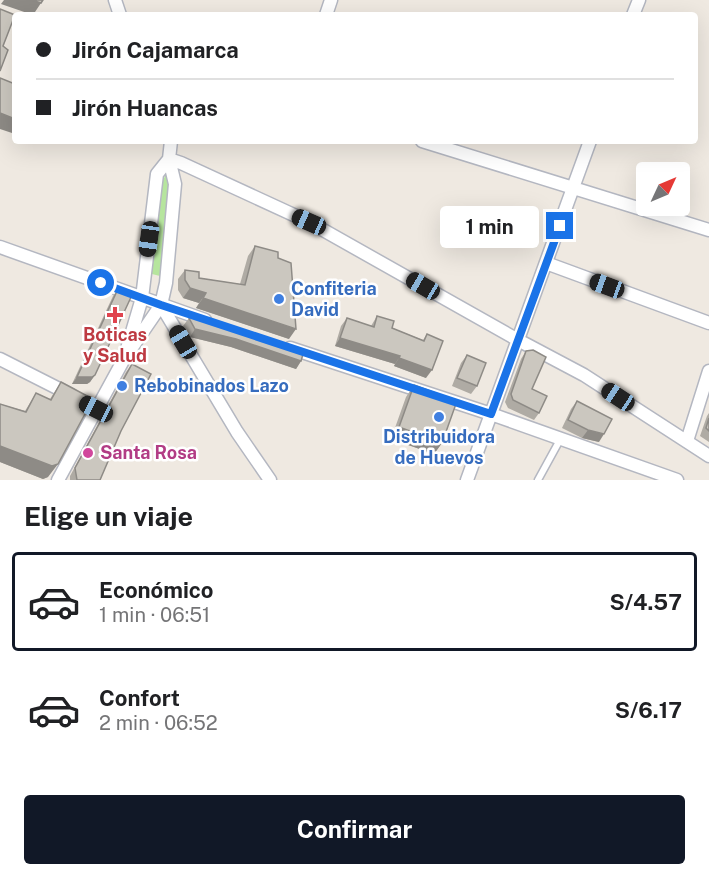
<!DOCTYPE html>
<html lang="es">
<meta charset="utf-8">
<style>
body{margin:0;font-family:"Public Sans",sans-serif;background:#f6f6f6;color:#202124;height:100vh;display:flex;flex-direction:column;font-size:22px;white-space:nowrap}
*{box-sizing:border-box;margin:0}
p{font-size:20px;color:#757577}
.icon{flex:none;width:33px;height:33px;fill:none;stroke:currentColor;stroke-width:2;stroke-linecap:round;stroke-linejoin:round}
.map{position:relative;height:480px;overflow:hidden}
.details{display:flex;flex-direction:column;background:#fff;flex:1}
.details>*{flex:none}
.hud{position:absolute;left:12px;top:12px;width:686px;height:132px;border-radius:6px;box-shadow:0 6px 24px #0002;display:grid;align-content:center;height:132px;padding:0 24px;background:#fff}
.needle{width:39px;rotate:46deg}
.buttons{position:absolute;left:636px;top:162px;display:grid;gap:12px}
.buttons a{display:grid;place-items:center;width:54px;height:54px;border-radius:6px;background:#fff;box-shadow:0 6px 24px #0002;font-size:30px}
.end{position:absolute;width:27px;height:27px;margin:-14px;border:8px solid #1a73e8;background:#fff;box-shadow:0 0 0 3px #fff}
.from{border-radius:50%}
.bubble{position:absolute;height:42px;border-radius:6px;background:#fff;box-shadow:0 6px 24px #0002;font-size:20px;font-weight:700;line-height:42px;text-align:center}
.car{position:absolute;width:18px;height:36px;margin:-18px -9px;border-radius:8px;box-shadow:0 0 4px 2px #0007;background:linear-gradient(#222 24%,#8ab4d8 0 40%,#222 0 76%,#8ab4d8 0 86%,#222 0)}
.hud b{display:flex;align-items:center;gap:21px;height:57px;font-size:22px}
.hud b+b{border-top:2px solid #e0e0e0}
.hud i{width:15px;height:15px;background:#202124}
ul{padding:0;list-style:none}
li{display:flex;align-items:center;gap:18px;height:99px;margin:0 12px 9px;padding:0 12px;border:3px solid transparent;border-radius:6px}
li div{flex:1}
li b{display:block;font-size:22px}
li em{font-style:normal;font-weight:700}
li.current{border-color:#111827}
li>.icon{width:54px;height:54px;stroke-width:1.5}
h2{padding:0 24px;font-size:27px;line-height:72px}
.primary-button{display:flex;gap:12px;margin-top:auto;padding:12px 24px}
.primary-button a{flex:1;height:69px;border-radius:6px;background:#111827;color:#fff;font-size:24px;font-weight:700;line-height:69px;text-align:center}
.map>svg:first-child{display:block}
.green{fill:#b6e59e}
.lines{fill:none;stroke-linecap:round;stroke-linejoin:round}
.lane-casing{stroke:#b4b7c1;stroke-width:9}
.street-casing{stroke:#b4b7c1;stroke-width:15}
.lane{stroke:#fff;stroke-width:6}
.street{stroke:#fff;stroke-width:12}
.wall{fill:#afaba4}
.shaded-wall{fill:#8e8b86}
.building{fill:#cbc7bf;stroke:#8e8b86;stroke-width:1.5}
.route{stroke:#1a73e8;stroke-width:8}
.shop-dot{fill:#3f7fe0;stroke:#fff;stroke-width:2}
.health-dot{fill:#e0444e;stroke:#fff;stroke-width:2}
.hotel-dot{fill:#d1479c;stroke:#fff;stroke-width:2}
.labels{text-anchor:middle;stroke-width:5;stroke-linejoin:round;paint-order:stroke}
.shop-label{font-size:18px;font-weight:bold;fill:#366cbe;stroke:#fff;text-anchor:start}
.health-label{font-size:18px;font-weight:bold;fill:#be3a42;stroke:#fff}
.hotel-label{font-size:18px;font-weight:bold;fill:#b23c85;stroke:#fff;text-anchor:start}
</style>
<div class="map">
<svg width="709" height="480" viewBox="0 0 709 480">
<rect width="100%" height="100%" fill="#efe9e1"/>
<!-- green -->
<path class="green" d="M167 172 173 185 160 276 148 273 160 187Z"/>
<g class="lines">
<defs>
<path id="lane" d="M538 480 561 438"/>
<path id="street" d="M115 0 120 15
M326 15 331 0
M633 15 639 0
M422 141 709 230
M0 247 205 320
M546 263 709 323
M161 305 237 432 270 480
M290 348 491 414 677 480
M0 359 71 395
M124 359 142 298 157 174 169 159 181 163 309 222 518 340 584 375 709 456
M687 441 709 371
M58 480 124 359 161 305 166 283 175 184 169 159 171 141
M467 480 590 141"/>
</defs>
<!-- lane casing -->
<use href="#lane" class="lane-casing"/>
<!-- street casing -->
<use href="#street" class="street-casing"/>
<!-- lane -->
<use href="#lane" class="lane"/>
<!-- street -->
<use href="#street" class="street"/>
</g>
<!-- wall -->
<path class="wall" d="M255 246 278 258 289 339 196 308 199 303 183 298 178 290V279L185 270 199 278 240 284 248 256Z
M118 289 95 375 90 382 87 384H72L113 296Z
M192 314 301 361 296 369 231 347 190 337 183 326Z
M377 316 392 328 423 340 427 334 426 378 394 366 395 364 335 346 341 326 347 318 371 326Z
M526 351 532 389 539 413 534 420 508 408 505 402 521 359Z
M467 355 477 386 471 394 452 386 461 363Z
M132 364 121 431 100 480H70V476L126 372Z
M61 382 48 477 43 479 0 462V404L25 411 36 393 50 399Z
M414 385 442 443 434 454 391 439 406 397Z
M577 401 599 442 582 438 562 428 571 409Z
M709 413V442L700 436 707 416Z"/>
<!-- shaded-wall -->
<path class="shaded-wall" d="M4 0H32L41 3 33 15 1 4Z
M0 113 15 119V134L0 129Z
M190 288 206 293 199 303 183 298Z
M203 298 296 329 289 339 196 308Z
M195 329 236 339 301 361 296 369 231 347 190 337Z
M340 338 400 356 395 364 335 346Z
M399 358 432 370 426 378 394 366Z
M95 375 90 382 87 384H72L77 377Z
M399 427 442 443 434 454 391 439Z
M588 430 604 434 599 442 582 438Z
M0 446 58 464 48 477 43 479 0 462Z"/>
<!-- building -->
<path class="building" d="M32 0H43L41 3Z
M0 9 15 15 3 46 8 50 0 71Z
M0 78 15 84V119L0 113Z
M255 246 278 252V258L291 263 296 329 203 298 206 293 190 288 185 280V270L199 272V278L245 285Z
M118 289 132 295 95 375 92 377H77Z
M192 314 304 351 301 361 236 339 195 329 189 318Z
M377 316 394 321 392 328 424 341 427 334 443 341 432 370 399 358 400 356 340 338 347 318 374 327Z
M533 350 546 357 532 389 547 396 539 413 513 400 511 394 526 351Z
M467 355 486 363 477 386 457 378Z
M132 364 151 374 121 431 100 480H77L75 468Z
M61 382 93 399 58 464 52 466 0 446V404L26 412 36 393 51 400Z
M414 385 457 401 442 443 399 427Z
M577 401 612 419 604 434 588 430 568 420Z
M709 418V431L706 428Z"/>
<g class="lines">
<!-- route -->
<path class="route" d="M101 283 161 305 491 414 560 226"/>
</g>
<!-- markers -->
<g class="shop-dot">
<circle cx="279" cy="299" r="6"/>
<circle cx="122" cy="386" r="6"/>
<circle cx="439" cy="417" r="6"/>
</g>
<path class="health-dot" d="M112 306h6v6h6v6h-6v6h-6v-6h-6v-6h6z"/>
<circle class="hotel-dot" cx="88" cy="453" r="6"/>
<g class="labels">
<!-- shop labels -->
<g class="shop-label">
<text x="291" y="295">Confiteria<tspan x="291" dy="21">David</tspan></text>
<text x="134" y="392">Rebobinados Lazo</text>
<text x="439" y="443" text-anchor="middle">Distribuidora<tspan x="439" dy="21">de Huevos</tspan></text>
</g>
<!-- health labels -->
<g class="health-label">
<text x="115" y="341">Boticas<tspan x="115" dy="21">y Salud</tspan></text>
</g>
<!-- hotel labels -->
<g class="hotel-label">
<text x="100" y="459">Santa Rosa</text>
</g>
</g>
</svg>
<div class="buttons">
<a><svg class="needle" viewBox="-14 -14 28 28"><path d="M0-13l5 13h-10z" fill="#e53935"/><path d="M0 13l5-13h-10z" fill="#757577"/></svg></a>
</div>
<i class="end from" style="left:101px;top:283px"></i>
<i class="end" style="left:560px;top:226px"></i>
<div class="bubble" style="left:440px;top:206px;width:99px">1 min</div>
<i class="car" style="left:309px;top:222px;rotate:294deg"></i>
<i class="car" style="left:149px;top:239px;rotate:188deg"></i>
<i class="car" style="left:423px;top:286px;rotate:300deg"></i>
<i class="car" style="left:607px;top:286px;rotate:290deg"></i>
<i class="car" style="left:183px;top:342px;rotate:329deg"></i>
<i class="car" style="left:618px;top:397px;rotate:303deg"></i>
<i class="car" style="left:96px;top:409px;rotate:297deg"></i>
<div class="hud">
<b><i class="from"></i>Jirón Cajamarca</b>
<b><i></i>Jirón Huancas</b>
</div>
</div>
<section class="details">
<h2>Elige un viaje</h2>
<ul>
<li class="current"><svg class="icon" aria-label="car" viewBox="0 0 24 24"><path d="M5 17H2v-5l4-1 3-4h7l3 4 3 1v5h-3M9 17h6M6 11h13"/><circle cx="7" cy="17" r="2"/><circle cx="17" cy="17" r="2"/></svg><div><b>Económico</b><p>1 min · 06:51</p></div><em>S/4.57</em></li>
<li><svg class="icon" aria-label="car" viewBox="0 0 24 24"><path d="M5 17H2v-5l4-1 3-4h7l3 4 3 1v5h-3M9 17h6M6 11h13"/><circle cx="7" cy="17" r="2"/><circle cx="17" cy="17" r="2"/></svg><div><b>Confort</b><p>2 min · 06:52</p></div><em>S/6.17</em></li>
</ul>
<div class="primary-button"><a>Confirmar</a></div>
</section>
